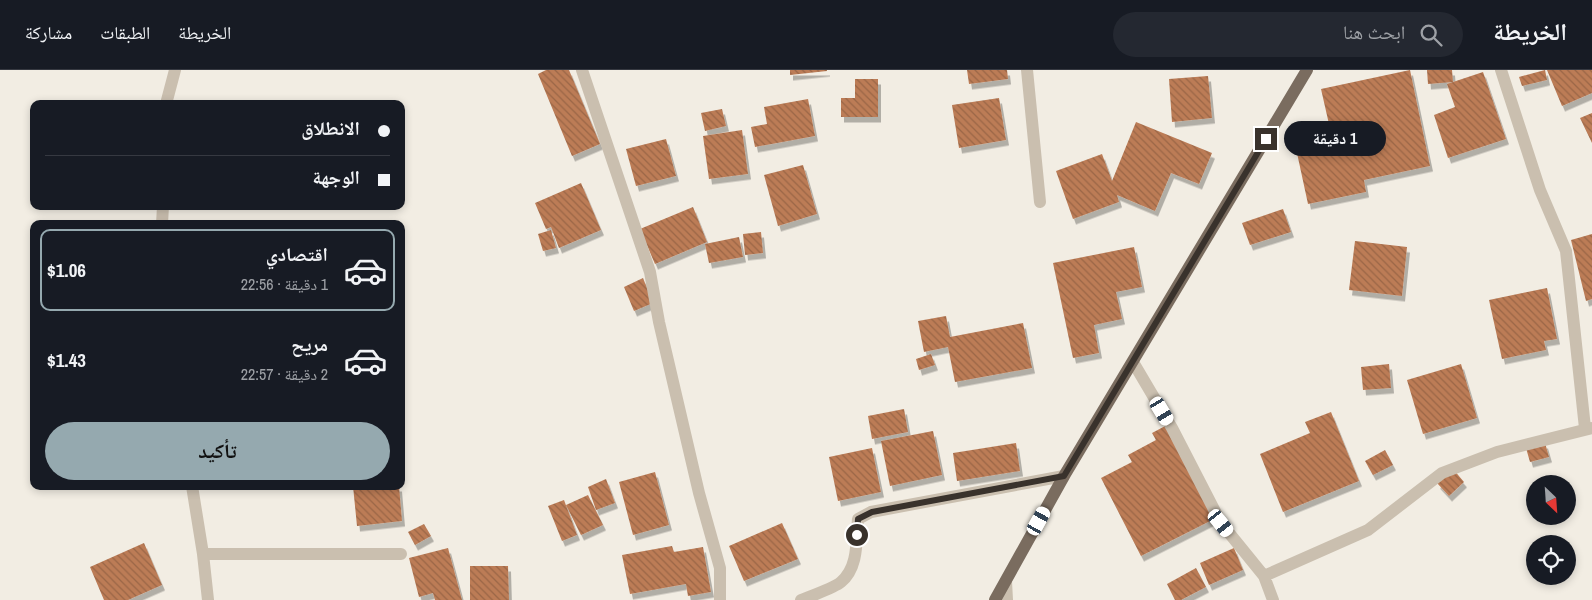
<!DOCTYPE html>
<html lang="ar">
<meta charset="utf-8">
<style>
body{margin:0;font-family:"Archivo Narrow","Noto Naskh Arabic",sans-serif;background:#242831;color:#f1f3f6;direction:rtl;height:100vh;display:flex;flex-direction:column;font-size:19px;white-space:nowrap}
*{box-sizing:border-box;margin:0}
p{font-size:16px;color:#9ea1a6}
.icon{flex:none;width:28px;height:28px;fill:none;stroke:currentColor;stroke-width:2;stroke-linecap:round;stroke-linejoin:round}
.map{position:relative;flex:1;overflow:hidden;direction:ltr}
.side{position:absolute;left:30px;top:150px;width:375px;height:270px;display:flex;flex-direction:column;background:#171b24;border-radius:10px;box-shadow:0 2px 8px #0003;direction:rtl}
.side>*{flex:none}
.guide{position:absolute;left:30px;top:30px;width:375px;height:110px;border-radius:10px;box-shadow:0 2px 8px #0003;direction:rtl;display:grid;align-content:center;height:110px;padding:0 15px;background:#171b24}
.needle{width:32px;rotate:155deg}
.tools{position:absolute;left:1526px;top:405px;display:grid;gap:10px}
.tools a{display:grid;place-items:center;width:50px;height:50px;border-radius:50%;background:#171b24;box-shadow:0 2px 8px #0003;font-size:25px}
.end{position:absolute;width:22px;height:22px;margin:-11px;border:6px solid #39322c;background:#fff;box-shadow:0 0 0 2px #fff}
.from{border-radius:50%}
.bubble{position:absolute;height:35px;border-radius:18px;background:#171b24;box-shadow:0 2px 8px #0003;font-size:16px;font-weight:700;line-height:35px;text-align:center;direction:rtl}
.car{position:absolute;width:15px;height:30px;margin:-15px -8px;border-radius:6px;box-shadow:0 0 4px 1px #0007;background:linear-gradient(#fff 24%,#345 0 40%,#fff 0 76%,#345 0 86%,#fff 0)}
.guide b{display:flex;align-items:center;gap:18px;height:48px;font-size:19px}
.guide b+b{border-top:1px solid #363941}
.guide i{width:12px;height:12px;background:#f1f3f6}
ul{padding:9px 0 0;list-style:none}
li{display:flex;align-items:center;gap:15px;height:82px;margin:0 10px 8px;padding:0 5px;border:2px solid transparent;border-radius:10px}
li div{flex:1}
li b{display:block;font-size:19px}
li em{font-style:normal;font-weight:700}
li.selected{border-color:#95a9af}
li>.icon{width:45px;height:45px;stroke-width:1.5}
.button{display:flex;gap:10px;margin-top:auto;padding:10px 15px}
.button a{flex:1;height:58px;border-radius:30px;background:#95a9af;color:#111;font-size:20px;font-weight:700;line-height:58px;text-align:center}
header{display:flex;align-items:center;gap:30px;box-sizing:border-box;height:70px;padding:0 25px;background:#171b24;border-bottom:1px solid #363941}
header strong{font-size:24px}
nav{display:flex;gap:28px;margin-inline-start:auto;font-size:18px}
.search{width:350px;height:45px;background:#242831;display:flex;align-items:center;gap:12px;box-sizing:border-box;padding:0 18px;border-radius:28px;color:#9ea1a6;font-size:19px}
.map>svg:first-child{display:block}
.building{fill:url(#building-back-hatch);filter:url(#shadow)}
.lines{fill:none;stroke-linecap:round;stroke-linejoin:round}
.minor{stroke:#cabfaf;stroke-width:12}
.major{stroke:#7a6c5f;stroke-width:12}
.route{stroke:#39322c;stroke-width:6}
</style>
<header>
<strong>الخريطة</strong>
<div class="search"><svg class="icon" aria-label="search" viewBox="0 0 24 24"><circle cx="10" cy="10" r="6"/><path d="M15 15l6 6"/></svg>ابحث هنا</div>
<nav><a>الخريطة</a><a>الطبقات</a><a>مشاركة</a></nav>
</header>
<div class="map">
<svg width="1592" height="530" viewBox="0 0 1592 530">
<defs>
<pattern id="building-back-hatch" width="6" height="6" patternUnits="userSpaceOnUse" patternTransform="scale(1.25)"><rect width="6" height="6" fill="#bc7c56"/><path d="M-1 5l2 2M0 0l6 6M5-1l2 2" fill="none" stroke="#9a6647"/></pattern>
<filter id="shadow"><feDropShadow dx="3" dy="5.5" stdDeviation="0" flood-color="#0004"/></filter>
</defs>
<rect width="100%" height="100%" fill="#f2ede3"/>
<!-- building -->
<path class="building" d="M546 0H569L600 74 572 86 538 4Z
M790 0H827V1L790 5Z
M967 0H1007L1008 9 969 14Z
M1410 0 1430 96 1364 110 1366 122 1308 134 1297 83 1324 77 1322 65 1331 63 1321 19Z
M1427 0H1452L1453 12 1428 14Z
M1545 0 1547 10 1522 16 1519 7Z
M1547 0H1592V23L1562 36Z
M1483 2 1506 69 1448 88 1434 45 1455 37 1447 14Z
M1208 6 1212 48 1172 52 1169 9Z
M855 9H878V47H841V28H855Z
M999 28 1006 70 959 78 952 35Z
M808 29 815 66 755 77 751 57 767 54 764 37Z
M722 39 726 56 705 61 701 43Z
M1592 43V73L1580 48Z
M1136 52 1212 83 1199 114 1171 103 1155 141 1117 125 1119 132 1073 149 1056 101 1102 84 1112 111Z
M742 60 748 104 709 109 703 66Z
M666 69 676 106 636 116 626 79Z
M803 95 817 144 778 156 764 105Z
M581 113 601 160 559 178 551 157 546 159 535 133Z
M693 137 707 172 655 194 640 159Z
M1283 139 1291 162 1250 175 1242 153Z
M551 160 556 178 543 181 538 164Z
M761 162 763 183 745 185 743 164Z
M1592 164V229L1586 231 1571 170Z
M739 167 743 187 709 193 705 174Z
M1355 171 1407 177 1402 226 1349 220Z
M1134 177 1142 217 1116 222 1122 249 1094 255 1099 283 1073 288 1053 193Z
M643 208 653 233 634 241 624 217Z
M1547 218 1557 269 1544 271 1546 280 1502 289 1489 230Z
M946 246 950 267 1023 253 1032 298 955 312 948 277 924 282 918 251Z
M931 284 935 295 919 300 916 289Z
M1389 294 1391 318 1363 320 1361 297Z
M1461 294 1477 348 1423 364 1407 310Z
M904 339 908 362 872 369 868 346Z
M1331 342 1359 411 1283 442 1260 384 1310 363 1305 352Z
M1169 354 1216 448 1141 486 1101 408 1132 392 1128 385 1156 370 1152 363Z
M933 361 942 405 890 416 881 371Z
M1016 373 1020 401 957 411 953 383Z
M1545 373 1549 387 1530 392 1526 378Z
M872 378 881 422 838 431 829 387Z
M1385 380 1393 395 1373 405 1365 391Z
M1453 399 1464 412 1449 426 1437 413Z
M655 402 669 455 633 465 619 412Z
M606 409 615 433 596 440 588 417Z
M353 416H399L402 451 357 456Z
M588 425 603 455 581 465 566 435Z
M564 430 577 465 562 471 548 436Z
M782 453 798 489 744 511 729 476Z
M424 454 431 466 415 475 408 462Z
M144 473 162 515 128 530H104L90 497Z
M672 476 674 482 703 477 711 522 688 526 686 514 630 524 622 485Z
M448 478 462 530H435L433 523 419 527 409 488Z
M1234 478 1243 500 1209 515 1200 493Z
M470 496H508L509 530H470Z
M1196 498 1206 517 1181 530H1175L1167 514Z"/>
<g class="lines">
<!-- minor -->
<path class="minor" d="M582 0 650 202 659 252 699 423 720 498V530
M1027 0 1040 132
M1501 0 1540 120 1566 181 1585 358
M166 34 175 0
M162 154 163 136
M1133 292 1172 358 1221 453 1264 506 1368 460 1442 403 1497 382 1592 358
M192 416 203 484 208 530
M203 484H401
M1264 506 1273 530
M1006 511 1007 530
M801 530C811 526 834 518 841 512 859 497 856 470 858 449L871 442 1064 406"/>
<!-- major -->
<path class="major" d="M995 530 1064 406 1307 0"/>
</g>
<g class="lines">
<!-- route -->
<path class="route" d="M857 465 858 449 872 442 1064 406 1266 69"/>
</g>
</svg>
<div class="tools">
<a><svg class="needle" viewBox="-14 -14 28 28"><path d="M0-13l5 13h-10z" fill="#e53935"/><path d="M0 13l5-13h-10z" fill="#9ea1a6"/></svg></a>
<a><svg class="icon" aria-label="locate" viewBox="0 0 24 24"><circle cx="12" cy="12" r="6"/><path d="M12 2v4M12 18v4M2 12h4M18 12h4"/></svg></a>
</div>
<i class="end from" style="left:857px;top:465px"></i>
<i class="end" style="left:1266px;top:69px"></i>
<div class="bubble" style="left:1284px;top:51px;width:102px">1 دقيقة</div>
<i class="car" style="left:1162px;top:341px;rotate:149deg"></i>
<i class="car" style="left:1039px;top:451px;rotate:29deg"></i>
<i class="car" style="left:1221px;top:453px;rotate:141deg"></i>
<div class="guide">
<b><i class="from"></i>الانطلاق</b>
<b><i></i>الوجهة</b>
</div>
<section class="side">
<ul>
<li class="selected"><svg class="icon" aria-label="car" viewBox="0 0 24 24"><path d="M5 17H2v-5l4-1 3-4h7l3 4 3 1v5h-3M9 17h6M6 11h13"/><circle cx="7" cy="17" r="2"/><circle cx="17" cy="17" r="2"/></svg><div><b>اقتصادي</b><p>1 دقيقة · 22:56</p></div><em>$1.06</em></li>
<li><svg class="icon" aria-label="car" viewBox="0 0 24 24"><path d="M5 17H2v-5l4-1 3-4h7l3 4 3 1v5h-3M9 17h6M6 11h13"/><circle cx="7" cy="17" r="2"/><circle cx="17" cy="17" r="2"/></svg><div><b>مريح</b><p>2 دقيقة · 22:57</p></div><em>$1.43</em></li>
</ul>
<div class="button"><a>تأكيد</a></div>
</section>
</div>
